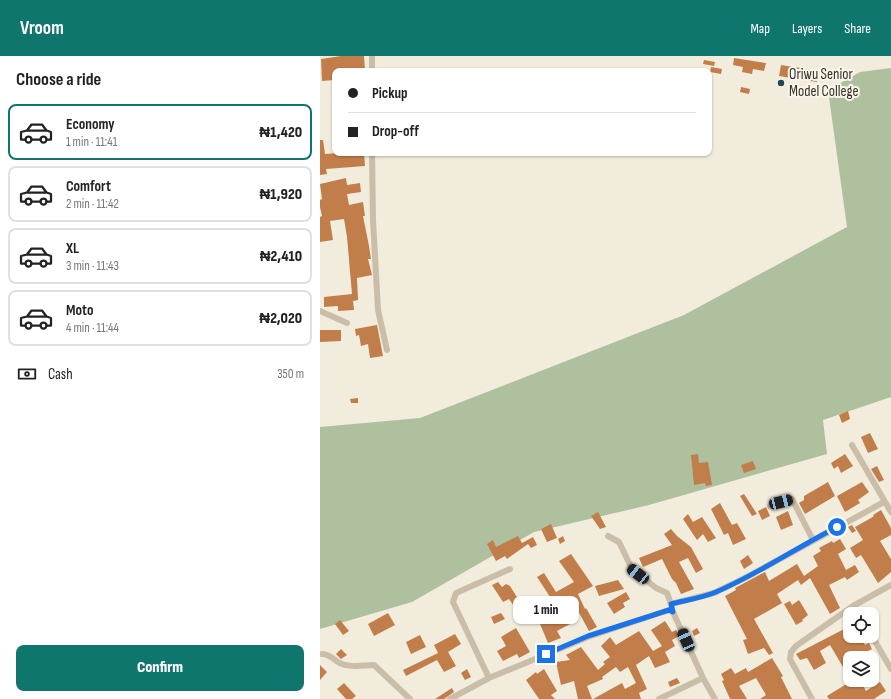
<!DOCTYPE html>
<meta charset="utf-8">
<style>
body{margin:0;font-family:"Sofia Sans Condensed",sans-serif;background:#f2f2f2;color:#222;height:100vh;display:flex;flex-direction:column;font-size:15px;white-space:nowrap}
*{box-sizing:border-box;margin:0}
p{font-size:13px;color:#767676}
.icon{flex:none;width:22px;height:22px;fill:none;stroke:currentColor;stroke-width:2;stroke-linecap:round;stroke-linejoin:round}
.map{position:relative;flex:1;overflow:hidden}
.details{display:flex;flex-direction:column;background:#fff;width:320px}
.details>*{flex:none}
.banner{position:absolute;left:12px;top:12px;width:380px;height:88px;border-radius:8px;box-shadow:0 1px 3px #0004;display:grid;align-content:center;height:88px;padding:0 16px;background:#fff}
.controls{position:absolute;left:523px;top:551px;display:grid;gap:8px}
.controls a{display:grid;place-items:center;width:36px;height:36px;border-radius:8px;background:#fff;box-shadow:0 1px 3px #0004;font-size:20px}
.end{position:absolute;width:18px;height:18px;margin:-9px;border:5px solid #1a73e8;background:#fff;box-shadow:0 0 0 2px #fff}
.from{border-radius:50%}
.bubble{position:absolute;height:28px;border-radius:8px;background:#fff;box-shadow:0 1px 3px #0004;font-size:13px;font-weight:800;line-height:28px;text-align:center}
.car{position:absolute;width:12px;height:24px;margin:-12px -6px;border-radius:5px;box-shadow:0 0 3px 1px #0007;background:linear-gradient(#222 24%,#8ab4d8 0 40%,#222 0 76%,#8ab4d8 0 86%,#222 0)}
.banner b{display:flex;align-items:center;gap:14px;height:38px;font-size:15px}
.banner b+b{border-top:1px solid #e0e0e0}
.banner i{width:10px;height:10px;background:#222}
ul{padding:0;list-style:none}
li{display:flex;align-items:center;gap:12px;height:56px;margin:0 8px 6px;padding:0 8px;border:2px solid #e0e0e0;border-radius:8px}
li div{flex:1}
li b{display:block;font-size:15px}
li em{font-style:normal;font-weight:800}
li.selected{border-color:#0f766e}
li>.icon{width:36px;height:36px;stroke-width:1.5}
h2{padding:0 16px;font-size:18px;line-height:48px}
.pay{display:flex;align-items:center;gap:10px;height:44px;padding:0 16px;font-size:15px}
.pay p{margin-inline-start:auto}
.action{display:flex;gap:8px;margin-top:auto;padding:8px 16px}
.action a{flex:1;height:46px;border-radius:8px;background:#0f766e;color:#fff;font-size:16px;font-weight:800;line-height:46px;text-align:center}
header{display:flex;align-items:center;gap:24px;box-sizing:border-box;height:56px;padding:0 20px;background:#0f766e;color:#fff}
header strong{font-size:19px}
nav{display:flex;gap:22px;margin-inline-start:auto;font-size:14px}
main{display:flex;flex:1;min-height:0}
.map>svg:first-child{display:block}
.green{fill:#aec09d}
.building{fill:#c27e4a}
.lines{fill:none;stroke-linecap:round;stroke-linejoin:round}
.minor{stroke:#cabea9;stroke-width:6}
.route{stroke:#1a73e8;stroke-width:5}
.poi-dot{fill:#1f4957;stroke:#f9f5ea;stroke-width:1.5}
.labels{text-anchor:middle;stroke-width:4;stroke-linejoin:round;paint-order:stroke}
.poi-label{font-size:15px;fill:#373029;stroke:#f9f5ea;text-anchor:start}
</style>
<header>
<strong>Vroom</strong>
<nav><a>Map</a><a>Layers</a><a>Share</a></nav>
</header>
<main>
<section class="details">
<h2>Choose a ride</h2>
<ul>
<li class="selected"><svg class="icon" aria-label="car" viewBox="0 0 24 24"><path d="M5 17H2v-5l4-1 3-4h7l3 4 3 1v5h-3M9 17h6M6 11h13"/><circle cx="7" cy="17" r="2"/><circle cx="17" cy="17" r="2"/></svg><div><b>Economy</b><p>1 min · 11:41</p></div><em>₦1,420</em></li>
<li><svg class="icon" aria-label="car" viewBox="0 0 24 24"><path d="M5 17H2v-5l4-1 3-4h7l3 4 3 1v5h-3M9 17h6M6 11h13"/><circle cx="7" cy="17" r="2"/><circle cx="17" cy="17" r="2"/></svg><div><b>Comfort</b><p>2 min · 11:42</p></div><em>₦1,920</em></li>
<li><svg class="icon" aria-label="car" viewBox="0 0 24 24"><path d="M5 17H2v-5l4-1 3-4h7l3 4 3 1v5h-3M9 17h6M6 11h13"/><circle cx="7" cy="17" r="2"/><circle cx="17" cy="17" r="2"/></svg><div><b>XL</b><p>3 min · 11:43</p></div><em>₦2,410</em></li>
<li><svg class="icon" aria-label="car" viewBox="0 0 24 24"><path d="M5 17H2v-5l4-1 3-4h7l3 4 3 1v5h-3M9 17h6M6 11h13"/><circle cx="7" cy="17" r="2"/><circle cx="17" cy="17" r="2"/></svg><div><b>Moto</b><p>4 min · 11:44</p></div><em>₦2,020</em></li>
</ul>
<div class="pay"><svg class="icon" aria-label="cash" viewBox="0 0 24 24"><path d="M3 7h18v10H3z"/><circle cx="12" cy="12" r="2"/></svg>Cash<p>350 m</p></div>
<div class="action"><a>Confirm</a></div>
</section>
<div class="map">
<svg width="571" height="643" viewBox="0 0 571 643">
<rect width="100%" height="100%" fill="#f2ecdd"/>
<!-- green -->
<path class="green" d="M571 12V341L503 364 507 398 329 449 214 476 92 546 0 573V371L100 362 364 259 527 171 508 34 540 16Z"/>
<!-- building -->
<path class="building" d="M21 0H44L45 14 15 15V24L2 25 1 3Z
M414 2 446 7 444 15 433 13 432 18 422 16 423 11 413 9Z
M384 4 395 6 394 10 383 8Z
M461 9 499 15 497 26 459 20Z
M391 11 402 13 401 18 390 16Z
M421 31 430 33 429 38 420 36Z
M0 84H3L5 98 18 97V99L44 97 45 110 6 113 7 118 0 119Z
M26 122 27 129 40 127 41 136 27 138 29 149 43 146 45 160H43L49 190 51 203H48L52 219 37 222 38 244 33 245 34 254 18 255V250L4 251V241L32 238 27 181 24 163 10 165 13 184 0 186V161L2 160 0 151V144L2 143 0 128Z
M57 269 63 300 50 302 48 288 41 290 39 279 36 280 35 273Z
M0 274H21V285L0 286Z
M38 342V347H31L30 343Z
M528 355 530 363 522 367 519 359Z
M550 377 558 393 548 397 541 381Z
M378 398 379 407 388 406 392 429 386 430 385 427 374 429 371 399Z
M525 398 533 410 521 417 518 410 514 413 511 407Z
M433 405 436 413 424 417 421 409Z
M557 410 564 424 559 426 551 413Z
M508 426 515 440 485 458 479 447 484 444V440Z
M542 426 549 436 538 444 540 447 525 456 517 440Z
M424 438 437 458 432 460 420 440Z
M400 447 412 469 417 467 426 483 413 489 408 477 404 479 391 453Z
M446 451 450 460 442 464 438 455Z
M561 454 571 472V479L560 485 571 503V516L558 527 541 499 536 502 530 492 543 484 535 471 551 462 554 460 553 459Z
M468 455 473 469 461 474 456 461Z
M278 456 286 471 280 473 271 460Z
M368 458 373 466 382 461 396 482 388 486 383 478 377 484 363 463Z
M231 468 237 482 227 486 221 473Z
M532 469 536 475 532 477 528 471Z
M351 473 357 480 371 491 383 513 376 517 368 502 359 506 374 533 361 538 356 527 352 523 342 503 323 511 319 502 352 489 344 478Z
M198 480 202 487 213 481 217 489 211 492 208 488 187 503 185 500 176 505 167 488 173 484 176 491Z
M243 480 245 485 240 488 238 483Z
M520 483 526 493 518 498 526 514 535 509 539 516 527 524 525 521 509 529 520 552 510 558 490 522 481 529 478 524 457 538 462 547 434 563 453 597 449 599 444 592 428 598 423 584 427 583 405 540 416 534 415 532 445 516 449 525 477 508 484 520 498 510 493 500 501 495 499 492 512 485 513 487Z
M251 498 273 530 258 538 265 553 266 552 277 571 269 575 250 540 239 546 250 568 237 575 241 582 228 587 218 563 231 557 229 553 236 550 217 521 224 517 236 536 254 526 239 505Z
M428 499 433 507 424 513 420 505Z
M298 524 304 533 279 540 275 530Z
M178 526 182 531 186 528 190 530 205 554 199 557 189 543 183 546 172 529Z
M306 536 310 543 303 547 305 551 294 558 287 547Z
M479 544 488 559 482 564 483 565 476 569 464 548 470 545 472 549Z
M68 557 75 569 54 580 48 568Z
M181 557 185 563 174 568 171 561Z
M20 564 29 575 23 579 15 568Z
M345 565 352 576 356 574 359 580 352 584 355 590 345 596 350 606 335 612 329 600 316 609 327 633 319 637 321 643H273L302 627 305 633 316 627 308 611 300 616 296 611 282 621 283 623 267 630 272 643H258L254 625 241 629 236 606 250 604 246 599 261 591 278 614 285 608 283 606 290 601 281 590 290 581 296 589 319 575 333 595 342 590 331 574Z
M530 570V580H540L545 589 549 587 552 593 546 596 549 602H530V623L510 589 500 595 506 607 494 614 487 602 480 604 476 598Z
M196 572 210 596 199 602 197 598 183 605 177 595 186 590 181 581Z
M377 572 380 577 374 580 372 575Z
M135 578 141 588 128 596 136 610 124 616 117 604 86 620 83 614 118 597 114 589Z
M100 579 106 591 91 598 86 586Z
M21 593 27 599 21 603 16 598Z
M452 602 463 620 461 621 472 643H440L446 639 436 622 419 630 427 643H410L402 625 404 624 401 618 411 612 415 618 426 612 428 616Z
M0 609 7 616 0 624Z
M147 613 151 621 145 624 141 617Z
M224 613 237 635 231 639 235 643H219L206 624 216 616 217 618Z
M357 622 360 627 350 631 348 626Z
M533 624H540L546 635 560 626 566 635 554 643H509L507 640Z
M24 627 36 640 32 643H26L17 633Z
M132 632 134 636 124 643H115Z"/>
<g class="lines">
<!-- minor -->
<path class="minor" d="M52 15V0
M52 97 53 164 58 254 67 294
M0 255 27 267
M532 389 571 456
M450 450 472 443 493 484
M288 480 299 486 312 513 336 532 347 537 351 548
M534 549 539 558
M353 556 383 622 395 643
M552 580 571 613
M2 598C11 598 14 605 22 608 32 612 44 609 54 609L90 643
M169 622 133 546 136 537 190 513
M130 643 169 622 268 581 349 554 353 556 351 548 394 537 427 521 564 446
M339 643 383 622
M492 643 470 603 471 596 476 590 533 550 571 529"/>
</g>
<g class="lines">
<!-- route -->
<path class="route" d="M226 598 268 580 349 554 353 556 351 548C366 544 382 542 396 536 438 518 476 492 517 471"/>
</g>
<!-- markers -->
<circle class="poi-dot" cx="461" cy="27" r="4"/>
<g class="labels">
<!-- poi labels -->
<g class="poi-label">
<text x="469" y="23">Oriwu Senior<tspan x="469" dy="17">Model College</tspan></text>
</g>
</g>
</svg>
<div class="controls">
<a><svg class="icon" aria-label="locate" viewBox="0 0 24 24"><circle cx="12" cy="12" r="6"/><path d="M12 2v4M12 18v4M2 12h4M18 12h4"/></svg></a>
<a><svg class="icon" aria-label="layers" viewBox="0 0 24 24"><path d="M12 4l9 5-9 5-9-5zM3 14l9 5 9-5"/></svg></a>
</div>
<i class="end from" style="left:517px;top:471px"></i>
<i class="end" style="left:226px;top:598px"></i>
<div class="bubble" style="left:193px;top:540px;width:66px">1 min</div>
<i class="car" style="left:461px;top:446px;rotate:76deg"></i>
<i class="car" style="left:318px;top:518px;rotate:308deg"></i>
<i class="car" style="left:366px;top:584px;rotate:336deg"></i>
<div class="banner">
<b><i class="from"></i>Pickup</b>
<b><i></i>Drop-off</b>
</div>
</div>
</main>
